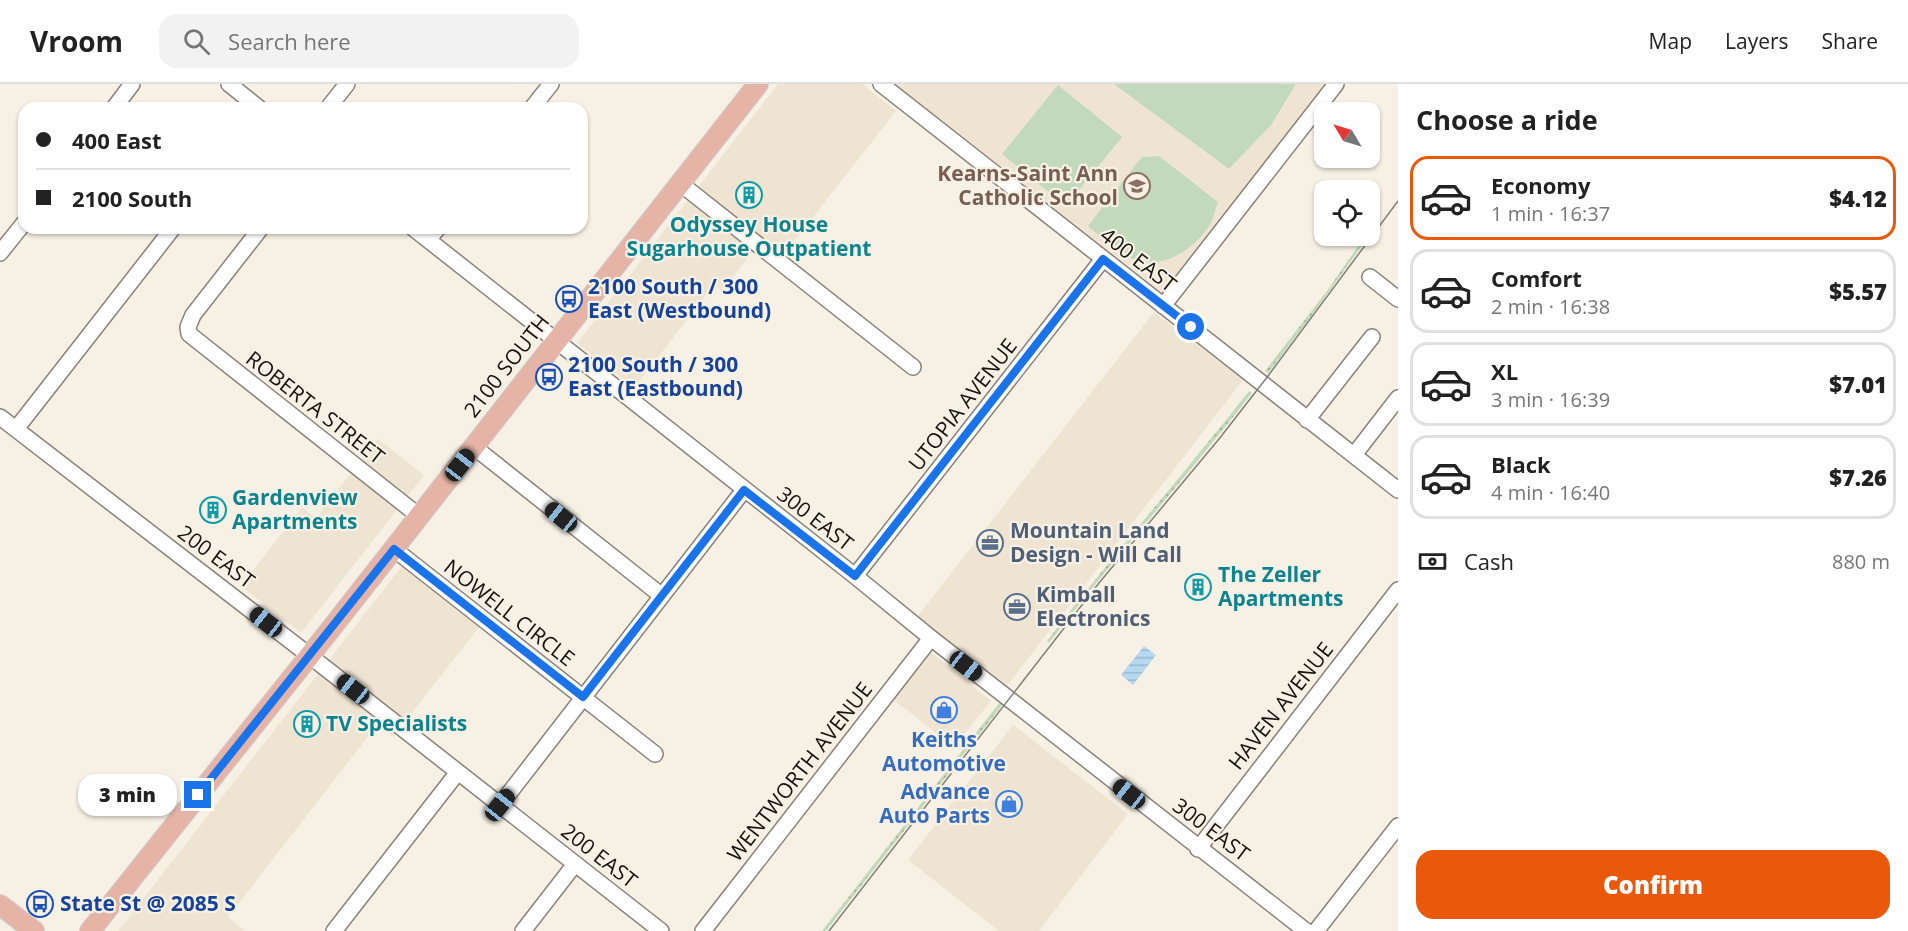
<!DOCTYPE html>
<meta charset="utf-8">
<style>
body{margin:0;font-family:"Open Sans",sans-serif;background:#f2f2f2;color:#222;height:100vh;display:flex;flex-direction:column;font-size:22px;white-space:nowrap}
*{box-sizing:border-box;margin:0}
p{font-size:20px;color:#767676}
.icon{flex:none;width:33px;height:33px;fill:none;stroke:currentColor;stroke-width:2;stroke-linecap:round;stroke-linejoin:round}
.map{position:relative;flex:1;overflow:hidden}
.details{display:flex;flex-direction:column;background:#fff;width:510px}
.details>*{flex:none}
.banner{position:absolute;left:18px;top:18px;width:570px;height:132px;border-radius:18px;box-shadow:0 2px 4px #0004;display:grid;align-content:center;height:132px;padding:0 18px;background:#fff}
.needle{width:39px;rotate:308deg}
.tools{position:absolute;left:1314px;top:18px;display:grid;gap:12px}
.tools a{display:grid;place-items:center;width:66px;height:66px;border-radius:12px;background:#fff;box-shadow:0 2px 4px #0004;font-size:30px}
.end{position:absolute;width:27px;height:27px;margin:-14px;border:8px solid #1a73e8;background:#fff;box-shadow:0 0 0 3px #fff}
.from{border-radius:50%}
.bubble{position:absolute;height:42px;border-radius:18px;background:#fff;box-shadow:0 2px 4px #0004;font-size:20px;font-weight:800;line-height:42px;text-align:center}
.car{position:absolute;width:18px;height:36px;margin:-18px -9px;border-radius:8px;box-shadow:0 0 4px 2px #0007;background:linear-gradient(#222 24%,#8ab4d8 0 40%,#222 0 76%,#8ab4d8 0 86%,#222 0)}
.banner b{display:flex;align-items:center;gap:21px;height:57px;font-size:22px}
.banner b+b{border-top:2px solid #e0e0e0}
.banner i{width:15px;height:15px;background:#222}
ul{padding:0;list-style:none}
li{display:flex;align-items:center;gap:18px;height:84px;margin:0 12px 9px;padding:0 6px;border:3px solid #e0e0e0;border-radius:18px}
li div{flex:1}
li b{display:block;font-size:22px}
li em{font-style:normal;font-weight:800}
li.on{border-color:#ea580c}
li>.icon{width:54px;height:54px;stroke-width:1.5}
h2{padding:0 18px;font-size:27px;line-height:72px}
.pay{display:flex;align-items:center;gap:15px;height:66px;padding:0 18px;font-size:22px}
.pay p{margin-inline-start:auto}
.action{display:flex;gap:12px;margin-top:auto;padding:12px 18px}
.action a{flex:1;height:69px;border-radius:18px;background:#ea580c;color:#fff;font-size:24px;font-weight:800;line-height:69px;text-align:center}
header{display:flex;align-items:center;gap:36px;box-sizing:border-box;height:84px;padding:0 30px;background:#fff;border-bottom:2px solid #e0e0e0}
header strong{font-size:28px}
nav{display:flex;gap:33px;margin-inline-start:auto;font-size:21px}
.search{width:420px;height:54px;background:#f2f2f2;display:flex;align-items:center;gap:15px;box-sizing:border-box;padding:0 21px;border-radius:18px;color:#767676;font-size:22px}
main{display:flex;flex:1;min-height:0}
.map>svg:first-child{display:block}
.built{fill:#efe4d2}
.grass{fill:url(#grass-dots)}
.pitch{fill:#c2d9bc}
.water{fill:url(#water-rules)}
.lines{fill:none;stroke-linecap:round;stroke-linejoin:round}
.minor-casing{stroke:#888278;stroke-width:18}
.major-casing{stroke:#d0d0cf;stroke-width:22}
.minor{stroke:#fff;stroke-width:15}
.major{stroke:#e5b4a6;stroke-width:20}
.tram{stroke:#837f77;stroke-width:1.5}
.route{stroke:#1a73e8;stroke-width:8}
.labels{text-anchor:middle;stroke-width:4.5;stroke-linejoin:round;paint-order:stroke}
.education-label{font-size:21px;font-weight:bold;fill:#785e54;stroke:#f7f1e5;text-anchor:end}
.culture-label{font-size:21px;font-weight:bold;fill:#0d838f;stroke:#f7f1e5;text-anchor:start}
.street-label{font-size:21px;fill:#15130f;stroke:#f7f1e5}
.transit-label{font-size:21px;font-weight:bold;fill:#164399;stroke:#f7f1e5;text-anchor:start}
.service-label{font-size:21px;font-weight:bold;fill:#4e5e75;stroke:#f7f1e5;text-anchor:start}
.shop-label{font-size:21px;font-weight:bold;fill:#366cbe;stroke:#f7f1e5}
</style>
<header>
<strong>Vroom</strong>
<div class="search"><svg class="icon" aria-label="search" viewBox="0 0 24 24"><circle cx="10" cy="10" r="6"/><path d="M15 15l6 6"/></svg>Search here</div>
<nav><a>Map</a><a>Layers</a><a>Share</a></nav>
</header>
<main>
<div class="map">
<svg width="1398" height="847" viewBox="0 0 1398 847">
<defs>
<pattern id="grass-dots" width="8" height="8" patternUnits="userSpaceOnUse" patternTransform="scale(1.5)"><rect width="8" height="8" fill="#c2d9bc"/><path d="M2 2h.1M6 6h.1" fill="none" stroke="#a6b9a0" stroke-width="1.8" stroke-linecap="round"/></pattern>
<pattern id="water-rules" width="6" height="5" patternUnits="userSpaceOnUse" patternTransform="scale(1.5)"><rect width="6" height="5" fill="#b6d9f1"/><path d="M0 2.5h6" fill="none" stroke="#9cb9cd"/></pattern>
</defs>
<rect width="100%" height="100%" fill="#f7f1e5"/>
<!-- built -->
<path class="built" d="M778 0H862L896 27 785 169 764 153 722 207 714 201 634 304 577 259Z
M896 0H1327L1166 206 1162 208Z
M1154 228 1243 296 1007 602 917 533Z
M378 355 424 391 301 549 241 502 302 423 316 434Z
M412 469 490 529 393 653 377 641 228 833 245 847H118Z
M918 558 991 617 954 663 881 606Z
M1013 641 1128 730 1039 847H999L908 776Z"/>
<!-- grass -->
<path class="grass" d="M1365 152H1369L1307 238 1268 289 1265 287 1327 207Z
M1249 307 1252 309C1186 394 1114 474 1049 559L1047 557C1112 472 1183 391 1249 307Z
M1000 618 1003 620 826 847H822Z"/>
<!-- pitch -->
<path class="pitch" d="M1114 0H1296L1271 41 1229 85Z
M1058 1 1122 53 1066 122 1002 70Z
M1159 72 1218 118C1215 125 1214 134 1210 140 1197 163 1167 184 1139 177 1120 172 1103 154 1088 142L1142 73Z"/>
<!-- water -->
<path class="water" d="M1144 562 1156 571 1133 601 1121 591Z"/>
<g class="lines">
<defs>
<path id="minor" d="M229 0 259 24
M881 0 1398 406
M114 24 132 0
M328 24 347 0
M532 24 551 0
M681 100 913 283
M261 144 193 231 188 243 189 250 419 432
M413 144 855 492 931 554 1306 847
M428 156 438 144
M0 169 24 139
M1370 193 1398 215
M1163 222 1336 0
M0 333 310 572 661 847
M1307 336 1372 253
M16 345 173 144
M474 363 662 512
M1354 371 1398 314
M394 465 655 670
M855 492 1103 175
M500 721 744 406
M1198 765 1398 506
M334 847 458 688
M523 847 575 780
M703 847 931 554
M1316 847 1398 742"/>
<path id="major" d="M0 821 34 847
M90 847 330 546 758 0"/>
</defs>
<!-- minor casing -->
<use href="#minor" class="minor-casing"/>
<!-- major casing -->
<use href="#major" class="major-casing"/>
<!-- minor -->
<use href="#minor" class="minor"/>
<!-- major -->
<use href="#major" class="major"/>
<!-- tram -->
<path class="tram" d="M829 847 1099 499 1219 355 1268 292 1398 117"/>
</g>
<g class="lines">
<!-- route -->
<path class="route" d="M198 711 394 465 583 613 744 406 855 492 1103 175 1191 243"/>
</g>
<!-- icons -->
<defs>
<symbol id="school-ring" viewBox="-11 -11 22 22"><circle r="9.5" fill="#f7f1e5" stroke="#8d6e63" stroke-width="1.5"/><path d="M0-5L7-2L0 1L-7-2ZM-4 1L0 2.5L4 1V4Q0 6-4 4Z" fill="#8d6e63"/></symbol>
<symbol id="building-ring" viewBox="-11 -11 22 22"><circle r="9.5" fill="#f7f1e5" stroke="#0f9aa8" stroke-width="1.5"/><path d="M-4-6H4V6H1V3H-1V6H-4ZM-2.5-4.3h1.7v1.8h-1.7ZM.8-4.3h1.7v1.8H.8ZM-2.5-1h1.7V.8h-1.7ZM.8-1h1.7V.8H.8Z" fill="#0f9aa8"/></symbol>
<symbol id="bus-ring" viewBox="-11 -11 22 22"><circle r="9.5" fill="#f7f1e5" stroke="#1a4fb4" stroke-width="1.5"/><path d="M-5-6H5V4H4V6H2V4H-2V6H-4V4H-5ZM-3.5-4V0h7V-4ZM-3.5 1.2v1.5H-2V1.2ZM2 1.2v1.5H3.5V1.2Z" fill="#1a4fb4"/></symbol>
<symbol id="office-ring" viewBox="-11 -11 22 22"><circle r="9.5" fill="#f7f1e5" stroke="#5c6f8a" stroke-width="1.5"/><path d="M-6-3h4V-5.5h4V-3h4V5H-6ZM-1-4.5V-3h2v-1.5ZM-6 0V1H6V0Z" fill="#5c6f8a"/></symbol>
<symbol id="shop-ring" viewBox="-11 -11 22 22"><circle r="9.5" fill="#f7f1e5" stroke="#3f7fe0" stroke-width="1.5"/><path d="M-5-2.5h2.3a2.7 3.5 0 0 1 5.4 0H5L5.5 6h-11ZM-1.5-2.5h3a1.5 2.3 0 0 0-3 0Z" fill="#3f7fe0"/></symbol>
</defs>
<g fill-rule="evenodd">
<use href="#school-ring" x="1122" y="87" width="30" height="30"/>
<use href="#building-ring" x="734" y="96" width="30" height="30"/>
<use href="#bus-ring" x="554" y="200" width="30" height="30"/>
<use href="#bus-ring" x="534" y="278" width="30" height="30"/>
<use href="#building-ring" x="198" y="411" width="30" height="30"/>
<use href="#office-ring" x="975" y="444" width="30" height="30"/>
<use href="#building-ring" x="1183" y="488" width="30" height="30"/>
<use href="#office-ring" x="1002" y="508" width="30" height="30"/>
<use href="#shop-ring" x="929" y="611" width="30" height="30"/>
<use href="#building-ring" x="292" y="625" width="30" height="30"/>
<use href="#shop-ring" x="994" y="705" width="30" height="30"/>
<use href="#bus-ring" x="25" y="805" width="30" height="30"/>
</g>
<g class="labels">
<!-- education labels -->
<g class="education-label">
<text x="1118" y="97">Kearns-Saint Ann<tspan x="1118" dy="24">Catholic School</tspan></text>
</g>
<!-- culture labels -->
<g class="culture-label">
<text x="749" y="148" text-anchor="middle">Odyssey House<tspan x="749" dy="24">Sugarhouse Outpatient</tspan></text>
<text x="232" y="421">Gardenview<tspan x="232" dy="24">Apartments</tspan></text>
<text x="1218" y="498">The Zeller<tspan x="1218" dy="24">Apartments</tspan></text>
<text x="326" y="647">TV Specialists</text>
</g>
<!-- street labels -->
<g class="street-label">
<text transform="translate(1138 176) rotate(38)" y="7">400 EAST</text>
<text transform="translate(507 282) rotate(-52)" y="7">2100 SOUTH</text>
<text transform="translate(963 321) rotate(-52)" y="7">UTOPIA AVENUE</text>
<text transform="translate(315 324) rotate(38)" y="7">ROBERTA STREET</text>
<text transform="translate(815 435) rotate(38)" y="7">300 EAST</text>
<text transform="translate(216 473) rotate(37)" y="7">200 EAST</text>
<text transform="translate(509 529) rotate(38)" y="7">NOWELL CIRCLE</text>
<text transform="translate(1281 622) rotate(-52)" y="7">HAVEN AVENUE</text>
<text transform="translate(800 688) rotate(-52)" y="7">WENTWORTH AVENUE</text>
<text transform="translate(1211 746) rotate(37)" y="7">300 EAST</text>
<text transform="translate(599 772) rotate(38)" y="7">200 EAST</text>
</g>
<!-- transit labels -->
<g class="transit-label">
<text x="588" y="210">2100 South / 300<tspan x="588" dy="24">East (Westbound)</tspan></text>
<text x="568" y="288">2100 South / 300<tspan x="568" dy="24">East (Eastbound)</tspan></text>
<text x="60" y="827">State St @ 2085 S</text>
</g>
<!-- service labels -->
<g class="service-label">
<text x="1010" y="454">Mountain Land<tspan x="1010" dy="24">Design - Will Call</tspan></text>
<text x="1036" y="518">Kimball<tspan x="1036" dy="24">Electronics</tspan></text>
</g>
<!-- shop labels -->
<g class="shop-label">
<text x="944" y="663">Keiths<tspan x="944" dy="24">Automotive</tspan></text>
<text x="990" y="715" text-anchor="end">Advance<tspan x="990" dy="24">Auto Parts</tspan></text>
</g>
</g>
</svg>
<div class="tools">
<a><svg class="needle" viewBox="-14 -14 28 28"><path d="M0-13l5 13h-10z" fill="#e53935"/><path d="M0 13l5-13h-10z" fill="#767676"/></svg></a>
<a><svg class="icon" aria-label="locate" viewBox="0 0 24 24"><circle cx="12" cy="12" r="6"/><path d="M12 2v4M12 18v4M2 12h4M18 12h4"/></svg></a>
</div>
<i class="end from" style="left:1191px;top:243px"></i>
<i class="end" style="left:198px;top:711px"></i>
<div class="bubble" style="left:78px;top:690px;width:99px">3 min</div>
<i class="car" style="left:460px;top:381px;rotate:38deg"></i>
<i class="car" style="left:561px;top:433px;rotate:309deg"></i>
<i class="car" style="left:266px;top:538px;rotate:308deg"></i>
<i class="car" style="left:966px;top:582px;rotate:128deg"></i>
<i class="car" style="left:353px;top:605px;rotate:308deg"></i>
<i class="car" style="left:1129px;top:710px;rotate:308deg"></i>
<i class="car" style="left:500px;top:721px;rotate:39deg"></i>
<div class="banner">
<b><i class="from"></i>400 East</b>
<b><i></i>2100 South</b>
</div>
</div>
<section class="details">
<h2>Choose a ride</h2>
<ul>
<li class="on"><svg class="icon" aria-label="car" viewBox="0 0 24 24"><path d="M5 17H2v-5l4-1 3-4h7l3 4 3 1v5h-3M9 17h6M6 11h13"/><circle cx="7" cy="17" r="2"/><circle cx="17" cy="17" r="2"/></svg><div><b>Economy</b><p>1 min · 16:37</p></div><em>$4.12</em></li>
<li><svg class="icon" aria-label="car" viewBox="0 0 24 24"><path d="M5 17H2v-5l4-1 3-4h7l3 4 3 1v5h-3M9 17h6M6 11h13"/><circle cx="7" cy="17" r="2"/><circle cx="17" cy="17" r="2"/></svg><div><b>Comfort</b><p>2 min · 16:38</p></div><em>$5.57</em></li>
<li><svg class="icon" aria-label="car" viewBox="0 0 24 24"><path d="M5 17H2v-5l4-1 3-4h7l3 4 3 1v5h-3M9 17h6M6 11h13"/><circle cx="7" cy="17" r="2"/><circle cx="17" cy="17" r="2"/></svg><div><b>XL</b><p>3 min · 16:39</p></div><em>$7.01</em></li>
<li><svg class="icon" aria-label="car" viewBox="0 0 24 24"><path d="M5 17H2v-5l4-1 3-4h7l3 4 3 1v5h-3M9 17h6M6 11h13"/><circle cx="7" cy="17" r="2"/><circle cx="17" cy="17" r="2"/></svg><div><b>Black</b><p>4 min · 16:40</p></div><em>$7.26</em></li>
</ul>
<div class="pay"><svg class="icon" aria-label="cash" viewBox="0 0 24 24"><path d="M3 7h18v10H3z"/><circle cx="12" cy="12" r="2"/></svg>Cash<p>880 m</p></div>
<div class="action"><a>Confirm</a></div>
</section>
</main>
